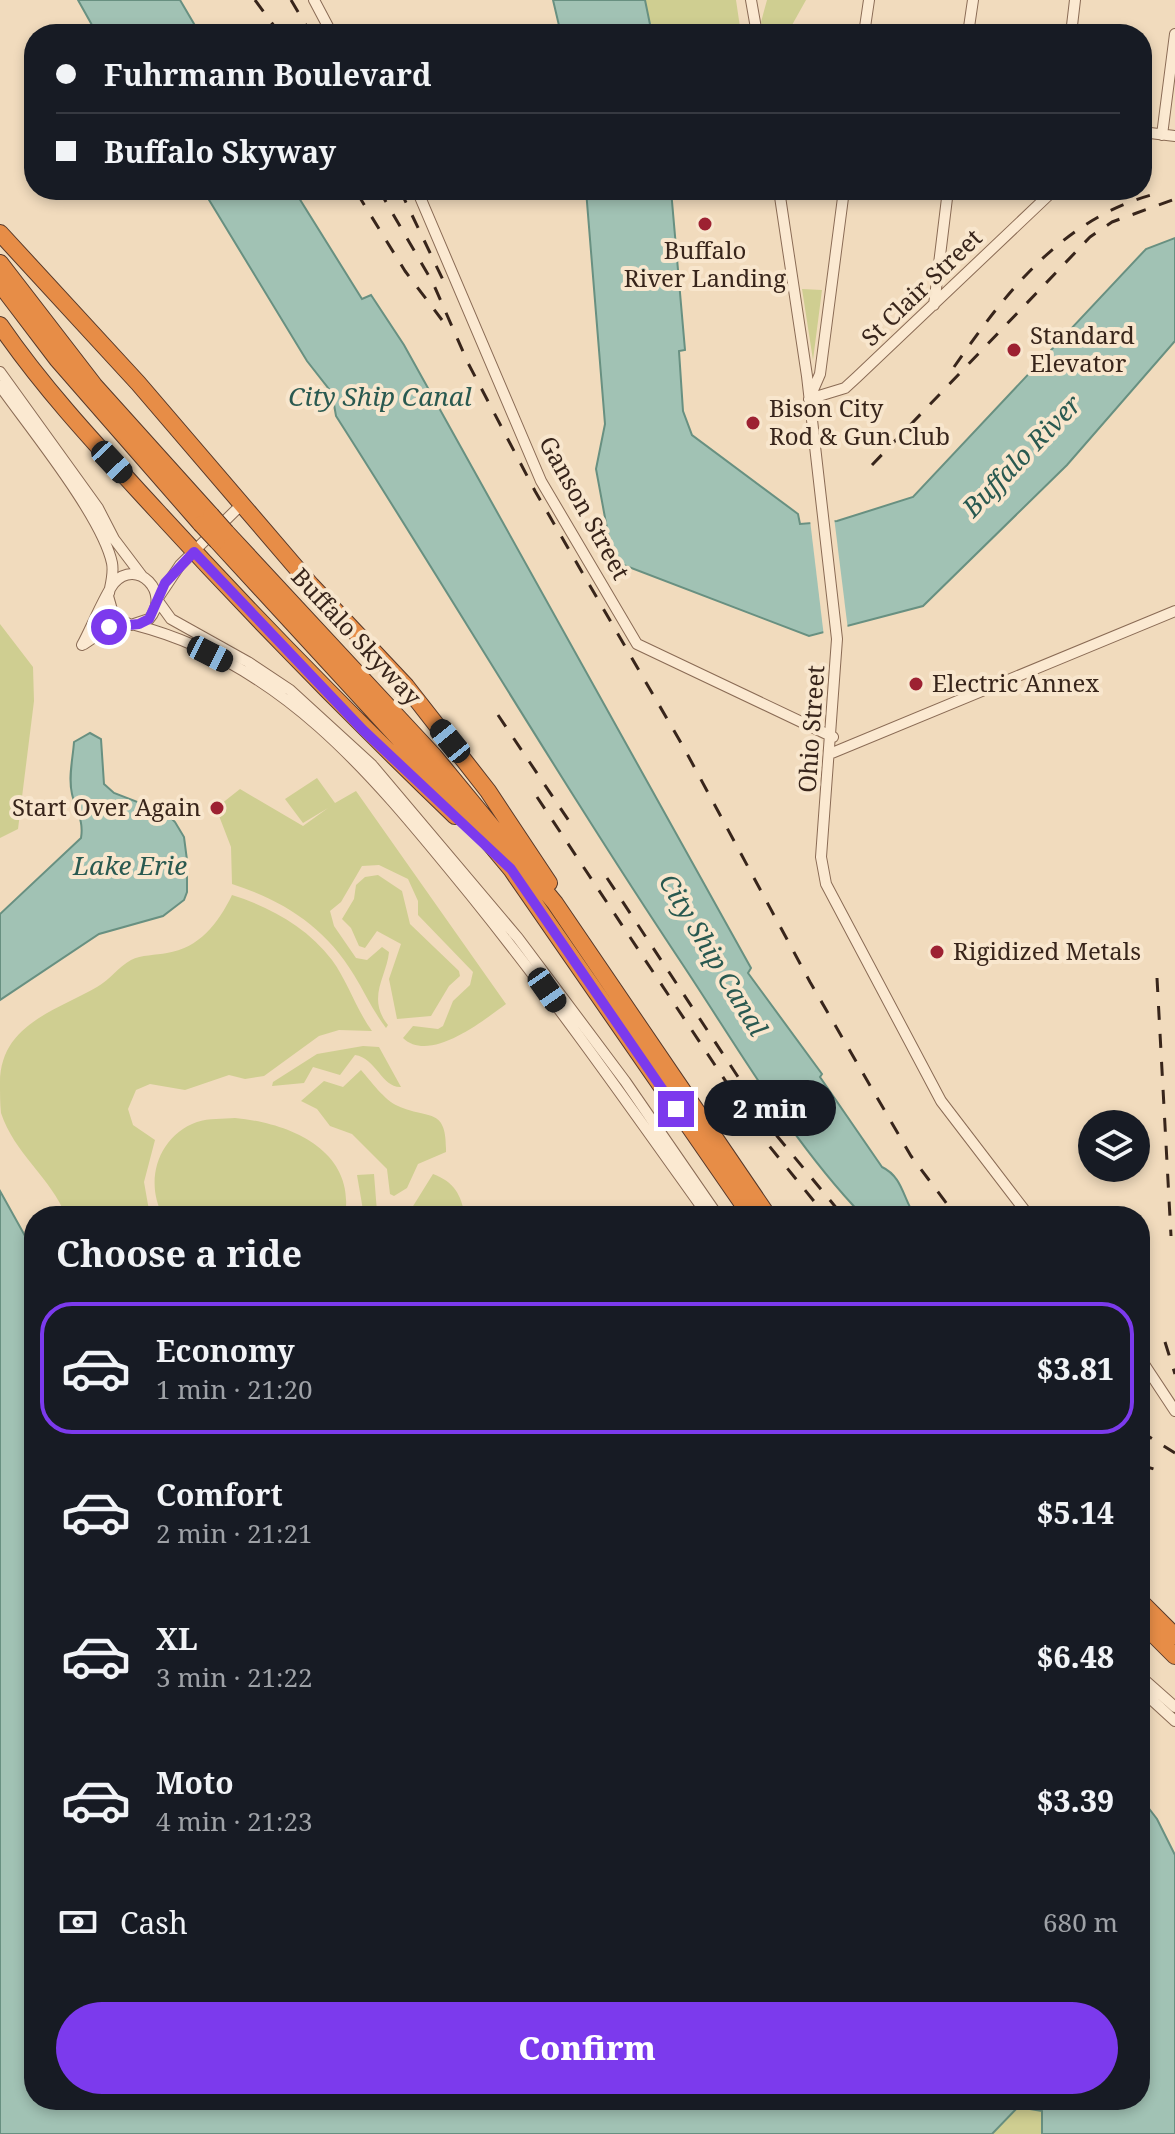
<!DOCTYPE html>
<meta charset="utf-8">
<style>
body{margin:0;font-family:"Noto Serif",serif;background:#242831;color:#f1f3f6;height:100vh;display:flex;flex-direction:column;font-size:30px;white-space:nowrap}
*{box-sizing:border-box;margin:0}
p{font-size:26px;color:#9ea1a6}
.icon{flex:none;width:44px;height:44px;fill:none;stroke:currentColor;stroke-width:2;stroke-linecap:round;stroke-linejoin:round}
.map{position:relative;flex:1;overflow:hidden}
.side{position:absolute;left:24px;top:1206px;width:1126px;height:904px;display:flex;flex-direction:column;background:#171b24;border-radius:32px;box-shadow:0 4px 12px #0003}
.side>*{flex:none}
.banner{position:absolute;left:24px;top:24px;width:1128px;height:176px;border-radius:32px;box-shadow:0 4px 12px #0003;display:grid;align-content:center;height:176px;padding:0 32px;background:#171b24}
.controls{position:absolute;left:1078px;top:1110px;display:grid;gap:16px}
.controls a{display:grid;place-items:center;width:72px;height:72px;border-radius:50%;background:#171b24;box-shadow:0 4px 12px #0003;font-size:40px}
.end{position:absolute;width:36px;height:36px;margin:-18px;border:10px solid #7c3aed;background:#fff;box-shadow:0 0 0 4px #fff}
.from{border-radius:50%}
.bubble{position:absolute;height:56px;border-radius:28px;background:#171b24;box-shadow:0 4px 12px #0003;font-size:26px;font-weight:800;line-height:56px;text-align:center}
.car{position:absolute;width:24px;height:48px;margin:-24px -12px;border-radius:10px;box-shadow:0 0 6px 2px #0007;background:linear-gradient(#222 24%,#8ab4d8 0 40%,#222 0 76%,#8ab4d8 0 86%,#222 0)}
.banner b{display:flex;align-items:center;gap:28px;height:76px;font-size:30px}
.banner b+b{border-top:2px solid #363941}
.banner i{width:20px;height:20px;background:#f1f3f6}
ul{padding:0;list-style:none}
li{display:flex;align-items:center;gap:24px;height:132px;margin:0 16px 12px;padding:0 16px;border:4px solid transparent;border-radius:32px}
li div{flex:1}
li b{display:block;font-size:30px}
li em{font-style:normal;font-weight:800}
li.current{border-color:#7c3aed}
li>.icon{width:72px;height:72px;stroke-width:1.5}
h2{padding:0 32px;font-size:36px;line-height:96px}
.pay{display:flex;align-items:center;gap:20px;height:88px;padding:0 32px;font-size:30px}
.pay p{margin-inline-start:auto}
.button{display:flex;gap:16px;margin-top:auto;padding:16px 32px}
.button a{flex:1;height:92px;border-radius:48px;background:#7c3aed;color:#fff;font-size:32px;font-weight:800;line-height:92px;text-align:center}
.map>svg:first-child{display:block}
.green{fill:#cfce91}
.water{fill:#a1c2b4;stroke:#689081;stroke-width:2}
.pier{fill:#f1dbbd}
.lines{fill:none;stroke-linecap:round;stroke-linejoin:round}
.minor-casing{stroke:#8a6b55;stroke-width:12}
.highway-casing{stroke:#57392a;stroke-width:18}
.minor{stroke:#fbe9d1;stroke-width:10}
.highway{stroke:#e78d47;stroke-width:16}
.rail{stroke:#38251b;stroke-width:3;stroke-dasharray:14 14;stroke-linecap:butt}
.highway-bridge-casing{stroke:#57392a;stroke-width:18;stroke-linecap:butt}
.highway-bridge{stroke:#e78d47;stroke-width:16}
.route{stroke:#7c3aed;stroke-width:10}
.poi-dot{fill:#9d2132;stroke:#f8e6cd;stroke-width:3}
.labels{text-anchor:middle;stroke-width:8;stroke-linejoin:round;paint-order:stroke}
.poi-label{font-size:24px;fill:#38251b;stroke:#f8e6cd;text-anchor:start}
.street-label{font-size:24px;fill:#38251b;stroke:#f8e6cd}
.water-label{font-size:26px;font-style:italic;fill:#295950;stroke:#f8e6cd}
</style>
<div class="map">
<svg width="1175" height="2134" viewBox="0 0 1175 2134">
<rect width="100%" height="100%" fill="#f1dbbd"/>
<!-- green -->
<path class="green" d="M645 0H736L741 34H652Z
M767 0H806L787 34H764L761 22Z
M802 289 822 290 813 360Z
M0 624 33 667 34 701 18 829 0 838Z
M317 778 335 803 356 791 506 1004C484 1020 430 1064 403 1038L413 1026 438 1029 443 1026 453 1001 470 985 473 972 418 915V901L408 879 379 865 362 866 341 902 330 911 334 926 356 958 367 960 382 947 389 952C387 976 366 998 388 1025L386 1028C373 1011 365 993 354 975 325 927 284 901 232 884L231 847 216 808 240 789 303 826 328 808 303 823 285 799Z
M378 875 402 891 410 924 459 971 460 976 449 986 431 1016 397 1019 389 979 401 944 377 931 365 948 359 946 351 928 342 919 354 899 356 885 365 877Z
M232 895C270 907 307 927 332 960 348 982 356 1009 372 1031L339 1030 319 1036 264 1076 245 1079 229 1075 185 1090 150 1084 136 1090 128 1109 133 1125 155 1140 144 1182 150 1216H66C51 1178 14 1153 1 1113 0 1104 0 1092 0 1083 0 1025 55 1011 97 987 110 980 118 967 131 960 141 955 156 955 167 953 199 948 218 924 232 895Z
M363 1046 379 1047 401 1087C382 1088 376 1058 355 1055L340 1075 313 1067 304 1083 272 1086 273 1082 317 1054Z
M361 1070C371 1081 384 1100 398 1106 429 1120 447 1106 446 1152L418 1164 407 1188 394 1196 390 1194 387 1169 352 1134 330 1126 317 1109 301 1101 324 1081 343 1087Z
M235 1118C289 1123 356 1150 345 1216H163C144 1181 158 1136 197 1122 209 1118 223 1119 235 1118Z
M374 1174 377 1212 410 1211 433 1174C454 1182 461 1194 465 1216H364L357 1175Z
M1017 2106 1042 2111V2134H992Z"/>
<!-- water -->
<path class="water" d="M78 0H180L200 34H97Z
M553 0H645L652 34H561Z
M203 190H294L362 299 371 295 404 345 751 968 748 973 822 1074 820 1077 882 1167C903 1177 903 1199 915 1216H863C792 1142 740 1051 683 965 563 785 453 599 336 416L332 393 307 361Z
M586 190H671L685 350 679 351 683 411 692 435 798 514 800 524 837 521 913 497 1146 249 1175 238V341L1067 465 923 606 809 636 613 561 596 469 605 424Z
M90 733 101 739 104 784 114 793 166 813 175 822 184 837 187 860V892L184 900 163 916 99 934 0 1000V914L81 838C84 820 76 811 72 794 68 777 73 758 74 742Z
M0 1191 34 1252V2100H1140V1797L1157 1819 1175 1855V2134H1042V2111L1018 2107 992 2134H0Z"/>
<!-- pier -->
<path class="pier" d="M834 517 848 630 824 637 810 520Z"/>
<g class="lines">
<defs>
<path id="minor" d="M314 0 332 34
M751 0 757 34
M864 34 869 0
M968 34 973 0
M1071 34 1075 0
M1142 132 1175 136
M1162 135 1175 34
M417 190 541 481 637 644 833 737
M779 190 807 376 837 639 821 857 826 884 941 1101 1029 1216
M934 305 948 190
M0 372 98 508 114 539 142 576
M0 386C29 427 102 516 112 563 114 573 111 583 109 593
M810 397 820 374 844 190
M809 399 845 388 857 377 1054 190
M158 598 180 565 240 506
M158 601 171 619 248 662 290 690 372 765 518 938 625 1081 718 1216
M135 625C287 664 378 782 473 898 556 1001 631 1108 708 1216
M84 644 109 627 126 625
M82 645C90 631 105 594 114 583 137 557 172 593 149 619L131 625 114 617 108 596
M832 753 1175 611
M1140 1358 1175 1411
M1140 1676 1175 1707
M1140 1689 1175 1721"/>
<path id="highway" d="M0 233 138 383 311 585 406 686 488 791 549 883
M0 263 94 385 211 515
M0 284 57 359 201 524
M0 325C46 392 102 451 157 511 253 616 352 717 455 816
M226 532 434 756 555 903 768 1216
M217 541 435 778 511 869 751 1216
M1140 1601 1175 1636
M1140 1621 1175 1656"/>
</defs>
<!-- minor casing -->
<use href="#minor" class="minor-casing"/>
<!-- highway casing -->
<use href="#highway" class="highway-casing"/>
<!-- minor -->
<use href="#minor" class="minor"/>
<!-- highway -->
<use href="#highway" class="highway"/>
<!-- rail -->
<path class="rail" d="M255 0 280 34
M291 0 311 34
M379 190 433 283 468 363 535 491 684 748 810 982 911 1156 956 1216
M400 190 444 282
M357 193 405 271 442 320
M954 367C1006 292 1063 218 1155 194
M872 465 1090 237 1112 222 1175 199
M498 715 569 821
M537 797 766 1142 826 1216
M607 878 777 1136 843 1216
M1157 978 1171 1236
M1165 1342 1175 1374
M1140 1431 1175 1453
M1140 1465 1161 1471"/>
<defs>
<path id="highway-bridge" d="M211 515 226 532
M201 524 217 541"/>
</defs>
<!-- highway-bridge casing -->
<use href="#highway-bridge" class="highway-bridge-casing"/>
<!-- highway-bridge -->
<use href="#highway-bridge" class="highway-bridge"/>
</g>
<g class="lines">
<!-- route -->
<path class="route" d="M109 627 139 624 149 619 165 583 194 552 363 730 511 869 676 1109"/>
</g>
<!-- markers -->
<g class="poi-dot">
<circle cx="705" cy="224" r="8"/>
<circle cx="1014" cy="350" r="8"/>
<circle cx="753" cy="423" r="8"/>
<circle cx="916" cy="684" r="8"/>
<circle cx="217" cy="808" r="8"/>
<circle cx="937" cy="952" r="8"/>
</g>
<g class="labels">
<!-- poi labels -->
<g class="poi-label">
<text x="705" y="259" text-anchor="middle">Buffalo<tspan x="705" dy="28">River Landing</tspan></text>
<text x="1030" y="344">Standard<tspan x="1030" dy="28">Elevator</tspan></text>
<text x="769" y="417">Bison City<tspan x="769" dy="28">Rod &amp; Gun Club</tspan></text>
<text x="932" y="692">Electric Annex</text>
<text x="201" y="816" text-anchor="end">Start Over Again</text>
<text x="953" y="960">Rigidized Metals</text>
</g>
<!-- street labels -->
<g class="street-label">
<text transform="translate(922 288) rotate(-44)" y="8">St Clair Street</text>
<text transform="translate(584 508) rotate(61)" y="8">Ganson Street</text>
<text transform="translate(356 637) rotate(47)" y="8">Buffalo Skyway</text>
<text transform="translate(812 729) rotate(-86)" y="8">Ohio Street</text>
</g>
<!-- water labels -->
<g class="water-label">
<text x="380" y="406">City Ship Canal</text>
<text transform="translate(1022 456) rotate(-46)" y="9">Buffalo River</text>
<text x="130" y="875">Lake Erie</text>
<text transform="translate(713 955) rotate(59)" y="9">City Ship Canal</text>
</g>
</g>
</svg>
<div class="controls">
<a><svg class="icon" aria-label="layers" viewBox="0 0 24 24"><path d="M12 4l9 5-9 5-9-5zM3 14l9 5 9-5"/></svg></a>
</div>
<i class="end from" style="left:109px;top:627px"></i>
<i class="end" style="left:676px;top:1109px"></i>
<div class="bubble" style="left:704px;top:1080px;width:132px">2 min</div>
<i class="car" style="left:112px;top:462px;rotate:137deg"></i>
<i class="car" style="left:210px;top:654px;rotate:117deg"></i>
<i class="car" style="left:450px;top:741px;rotate:321deg"></i>
<i class="car" style="left:547px;top:990px;rotate:145deg"></i>
<div class="banner">
<b><i class="from"></i>Fuhrmann Boulevard</b>
<b><i></i>Buffalo Skyway</b>
</div>
<section class="side">
<h2>Choose a ride</h2>
<ul>
<li class="current"><svg class="icon" aria-label="car" viewBox="0 0 24 24"><path d="M5 17H2v-5l4-1 3-4h7l3 4 3 1v5h-3M9 17h6M6 11h13"/><circle cx="7" cy="17" r="2"/><circle cx="17" cy="17" r="2"/></svg><div><b>Economy</b><p>1 min · 21:20</p></div><em>$3.81</em></li>
<li><svg class="icon" aria-label="car" viewBox="0 0 24 24"><path d="M5 17H2v-5l4-1 3-4h7l3 4 3 1v5h-3M9 17h6M6 11h13"/><circle cx="7" cy="17" r="2"/><circle cx="17" cy="17" r="2"/></svg><div><b>Comfort</b><p>2 min · 21:21</p></div><em>$5.14</em></li>
<li><svg class="icon" aria-label="car" viewBox="0 0 24 24"><path d="M5 17H2v-5l4-1 3-4h7l3 4 3 1v5h-3M9 17h6M6 11h13"/><circle cx="7" cy="17" r="2"/><circle cx="17" cy="17" r="2"/></svg><div><b>XL</b><p>3 min · 21:22</p></div><em>$6.48</em></li>
<li><svg class="icon" aria-label="car" viewBox="0 0 24 24"><path d="M5 17H2v-5l4-1 3-4h7l3 4 3 1v5h-3M9 17h6M6 11h13"/><circle cx="7" cy="17" r="2"/><circle cx="17" cy="17" r="2"/></svg><div><b>Moto</b><p>4 min · 21:23</p></div><em>$3.39</em></li>
</ul>
<div class="pay"><svg class="icon" aria-label="cash" viewBox="0 0 24 24"><path d="M3 7h18v10H3z"/><circle cx="12" cy="12" r="2"/></svg>Cash<p>680 m</p></div>
<div class="button"><a>Confirm</a></div>
</section>
</div>
